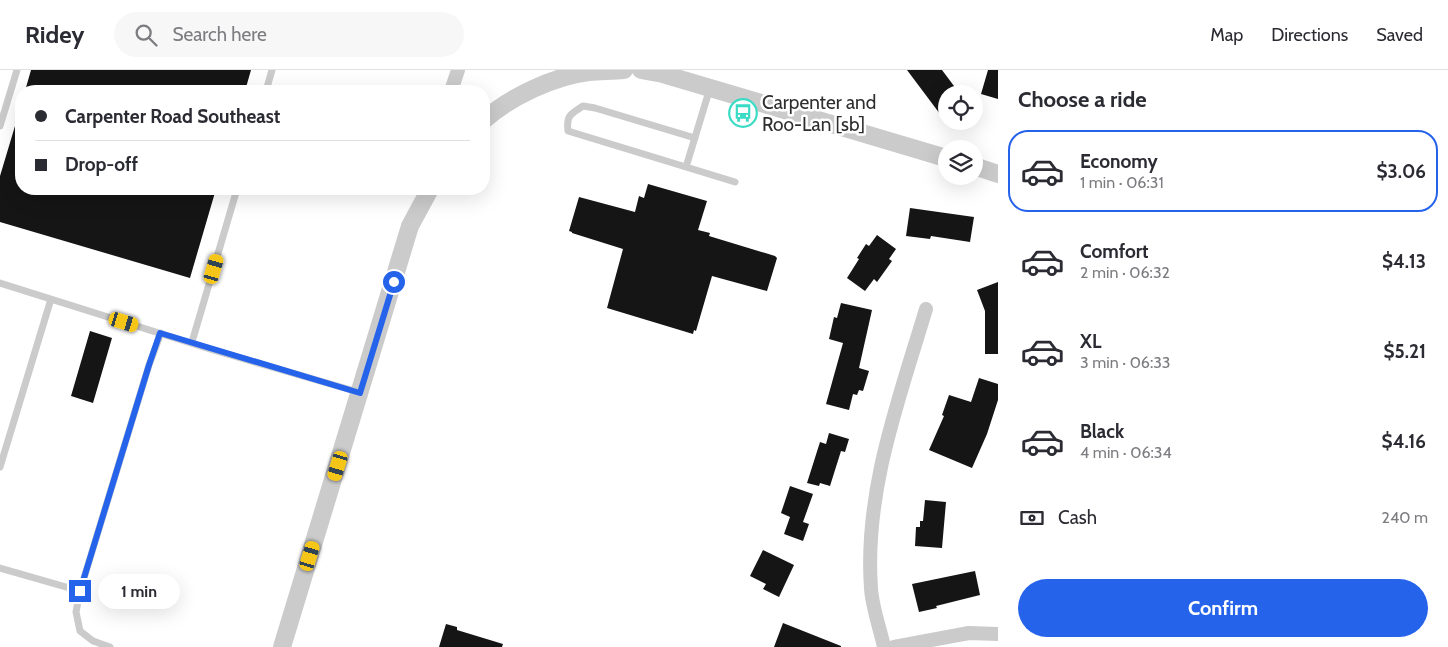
<!DOCTYPE html>
<meta charset="utf-8">
<style>
body{margin:0;font-family:Cabin,sans-serif;background:#f7f7f7;color:#2b2b33;height:100vh;display:flex;flex-direction:column;font-size:19px;white-space:nowrap}
*{box-sizing:border-box;margin:0}
p{font-size:16px;color:#7c7c81}
.icon{flex:none;width:28px;height:28px;fill:none;stroke:currentColor;stroke-width:2;stroke-linecap:round;stroke-linejoin:round}
.map{position:relative;flex:1;overflow:hidden}
.side{display:flex;flex-direction:column;background:#fff;width:450px}
.side>*{flex:none}
.guide{position:absolute;left:15px;top:15px;width:475px;height:110px;border-radius:20px;box-shadow:0 5px 20px #0002;display:grid;align-content:center;height:110px;padding:0 20px;background:#fff}
.controls{position:absolute;left:938px;top:15px;display:grid;gap:10px}
.controls a{display:grid;place-items:center;width:45px;height:45px;border-radius:50%;background:#fff;box-shadow:0 5px 20px #0002;font-size:25px}
.end{position:absolute;width:22px;height:22px;margin:-11px;border:6px solid #2563eb;background:#fff;box-shadow:0 0 0 2px #fff}
.from{border-radius:50%}
.bubble{position:absolute;height:35px;border-radius:18px;background:#fff;box-shadow:0 5px 20px #0002;font-size:16px;font-weight:700;line-height:35px;text-align:center}
.car{position:absolute;width:15px;height:30px;margin:-15px -8px;border-radius:6px;box-shadow:0 0 4px 1px #0007;background:linear-gradient(#f5c518 24%,#345 0 40%,#f5c518 0 76%,#345 0 86%,#f5c518 0)}
.guide b{display:flex;align-items:center;gap:18px;height:48px;font-size:19px}
.guide b+b{border-top:1px solid #e1e1e2}
.guide i{width:12px;height:12px;background:#2b2b33}
ul{padding:0;list-style:none}
li{display:flex;align-items:center;gap:15px;height:82px;margin:0 10px 8px;padding:0 10px;border:2px solid transparent;border-radius:20px}
li div{flex:1}
li b{display:block;font-size:19px}
li em{font-style:normal;font-weight:700}
li.current{border-color:#2563eb}
li>.icon{width:45px;height:45px;stroke-width:1.5}
h2{padding:0 20px;font-size:22px;line-height:60px}
.pay{display:flex;align-items:center;gap:12px;height:55px;padding:0 20px;font-size:19px}
.pay p{margin-inline-start:auto}
.cta{display:flex;gap:10px;margin-top:auto;padding:10px 20px}
.cta a{flex:1;height:58px;border-radius:30px;background:#2563eb;color:#fff;font-size:20px;font-weight:700;line-height:58px;text-align:center}
header{display:flex;align-items:center;gap:30px;box-sizing:border-box;height:70px;padding:0 25px;background:#fff;border-bottom:1px solid #e1e1e2}
header strong{font-size:24px}
nav{display:flex;gap:28px;margin-inline-start:auto;font-size:18px}
.search{width:350px;height:45px;background:#f7f7f7;display:flex;align-items:center;gap:12px;box-sizing:border-box;padding:0 18px;border-radius:28px;color:#7c7c81;font-size:19px}
main{display:flex;flex:1;min-height:0}
.map>svg:first-child{display:block}
.building{fill:#151515}
.lines{fill:none;stroke-linecap:round;stroke-linejoin:round}
.service{stroke:#cbcbcb;stroke-width:7}
.minor{stroke:#cbcbcb;stroke-width:14}
.tertiary{stroke:#cbcbcb;stroke-width:18}
.route{stroke:#2563eb;stroke-width:6}
.labels{text-anchor:middle;stroke-width:5;stroke-linejoin:round;paint-order:stroke}
.poi-label{font-size:19px;fill:#2e2e2e;stroke:#fff;text-anchor:start}
</style>
<header>
<strong>Ridey</strong>
<div class="search"><svg class="icon" aria-label="search" viewBox="0 0 24 24"><circle cx="10" cy="10" r="6"/><path d="M15 15l6 6"/></svg>Search here</div>
<nav><a>Map</a><a>Directions</a><a>Saved</a></nav>
</header>
<main>
<div class="map">
<svg width="998" height="577" viewBox="0 0 998 577">
<rect width="100%" height="100%" fill="#fff"/>
<!-- building -->
<path class="building" d="M31 0H251L245 21H25Z
M907 0H942L960 24H946V52Z
M988 0H998V29L981 24Z
M18 46H21V119H216L190 208 0 152V106Z
M648 114 707 131 698 160 710 163 709 166 775 186 777 188 767 221 712 206 696 261 694 260 693 264 607 238 623 179 572 163V162L569 161 579 127 635 142 639 126 644 128Z
M910 138 974 147 970 172 931 166 930 169 906 166Z
M877 165 896 179 889 189 892 191 877 212 874 209 865 221 847 208 859 189 857 188 866 174 869 176Z
M998 212V284H985V241L977 220Z
M841 233 872 240 859 298 869 301 863 321 859 320 857 325 853 324 849 340 826 334 843 273 829 269 834 247 837 248Z
M90 261 112 268 93 333 71 326Z
M979 308 998 314V330L987 364 972 398 929 380 944 346 942 345 949 325 971 332Z
M829 363 849 369 845 382 841 381 830 416 820 413 819 416 807 413 820 372 826 374Z
M790 416 813 424 803 452 809 454 803 471 784 464 790 447 781 443Z
M925 430 946 432 942 478 915 476 916 457H920V451H923Z
M763 480 794 495 779 527 763 519 766 514 750 506Z
M975 501 980 525 936 536 937 538 919 542 912 514Z
M783 553 841 576V577H774Z
M446 554 457 557V560L503 574 502 577H439Z"/>
<g class="lines">
<!-- service -->
<path class="service" d="M266 21 272 0
M0 56 17 0
M695 68 595 38 583 36C571 44 566 45 568 61L686 97 710 18
M686 97 735 112
M0 213 213 280 358 322
M192 272 237 119
M0 397 51 229
M0 498 80 521
M110 577 93 571 80 561 76 542 80 521 149 295 161 263"/>
<!-- minor -->
<path class="minor" d="M451 21 458 0
M884 577C880 558 872 537 871 518 864 422 899 329 926 239
M894 577 969 563 998 564"/>
<!-- tertiary -->
<path class="tertiary" d="M641 0 663 4 946 88
M484 50C510 27 554 6 589 2 601 1 613 1 624 0
M974 96 998 104
M282 577 410 156 430 119"/>
</g>
<g class="lines">
<!-- route -->
<path class="route" d="M80 521 149 295 160 263 360 323 394 212"/>
</g>
<!-- icons -->
<defs>
<symbol id="bus-ring" viewBox="-11 -11 22 22"><circle r="9.5" fill="#fff" stroke="#3adbc4" stroke-width="1.5"/><path d="M-5-6H5V4H4V6H2V4H-2V6H-4V4H-5ZM-3.5-4V0h7V-4ZM-3.5 1.2v1.5H-2V1.2ZM2 1.2v1.5H3.5V1.2Z" fill="#3adbc4"/></symbol>
</defs>
<g fill-rule="evenodd">
<use href="#bus-ring" x="727" y="27" width="32" height="32"/>
</g>
<g class="labels">
<!-- poi labels -->
<g class="poi-label">
<text x="762" y="39">Carpenter and<tspan x="762" dy="22">Roo-Lan [sb]</tspan></text>
</g>
</g>
</svg>
<div class="controls">
<a><svg class="icon" aria-label="locate" viewBox="0 0 24 24"><circle cx="12" cy="12" r="6"/><path d="M12 2v4M12 18v4M2 12h4M18 12h4"/></svg></a>
<a><svg class="icon" aria-label="layers" viewBox="0 0 24 24"><path d="M12 4l9 5-9 5-9-5zM3 14l9 5 9-5"/></svg></a>
</div>
<i class="end from" style="left:394px;top:212px"></i>
<i class="end" style="left:80px;top:521px"></i>
<div class="bubble" style="left:98px;top:504px;width:82px">1 min</div>
<i class="car" style="left:214px;top:199px;rotate:16deg"></i>
<i class="car" style="left:124px;top:252px;rotate:107deg"></i>
<i class="car" style="left:338px;top:396px;rotate:197deg"></i>
<i class="car" style="left:310px;top:486px;rotate:17deg"></i>
<div class="guide">
<b><i class="from"></i>Carpenter Road Southeast</b>
<b><i></i>Drop-off</b>
</div>
</div>
<section class="side">
<h2>Choose a ride</h2>
<ul>
<li class="current"><svg class="icon" aria-label="car" viewBox="0 0 24 24"><path d="M5 17H2v-5l4-1 3-4h7l3 4 3 1v5h-3M9 17h6M6 11h13"/><circle cx="7" cy="17" r="2"/><circle cx="17" cy="17" r="2"/></svg><div><b>Economy</b><p>1 min · 06:31</p></div><em>$3.06</em></li>
<li><svg class="icon" aria-label="car" viewBox="0 0 24 24"><path d="M5 17H2v-5l4-1 3-4h7l3 4 3 1v5h-3M9 17h6M6 11h13"/><circle cx="7" cy="17" r="2"/><circle cx="17" cy="17" r="2"/></svg><div><b>Comfort</b><p>2 min · 06:32</p></div><em>$4.13</em></li>
<li><svg class="icon" aria-label="car" viewBox="0 0 24 24"><path d="M5 17H2v-5l4-1 3-4h7l3 4 3 1v5h-3M9 17h6M6 11h13"/><circle cx="7" cy="17" r="2"/><circle cx="17" cy="17" r="2"/></svg><div><b>XL</b><p>3 min · 06:33</p></div><em>$5.21</em></li>
<li><svg class="icon" aria-label="car" viewBox="0 0 24 24"><path d="M5 17H2v-5l4-1 3-4h7l3 4 3 1v5h-3M9 17h6M6 11h13"/><circle cx="7" cy="17" r="2"/><circle cx="17" cy="17" r="2"/></svg><div><b>Black</b><p>4 min · 06:34</p></div><em>$4.16</em></li>
</ul>
<div class="pay"><svg class="icon" aria-label="cash" viewBox="0 0 24 24"><path d="M3 7h18v10H3z"/><circle cx="12" cy="12" r="2"/></svg>Cash<p>240 m</p></div>
<div class="cta"><a>Confirm</a></div>
</section>
</main>
